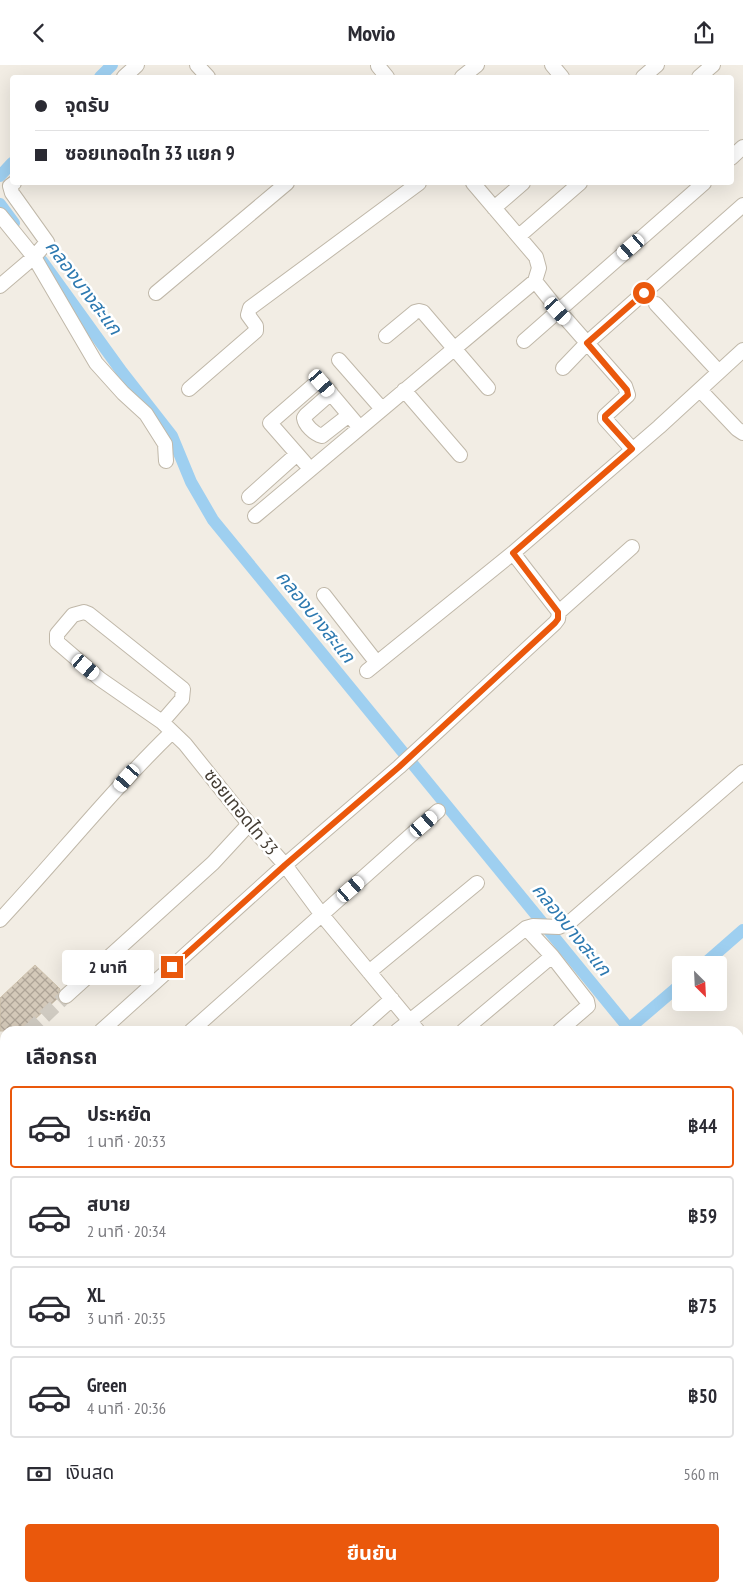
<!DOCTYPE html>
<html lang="th">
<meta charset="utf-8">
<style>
body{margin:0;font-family:"PT Sans Narrow","Noto Sans Thai",sans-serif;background:#f7f7f7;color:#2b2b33;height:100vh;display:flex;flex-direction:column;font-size:19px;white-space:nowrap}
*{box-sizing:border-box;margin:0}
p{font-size:16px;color:#7c7c81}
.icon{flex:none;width:28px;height:28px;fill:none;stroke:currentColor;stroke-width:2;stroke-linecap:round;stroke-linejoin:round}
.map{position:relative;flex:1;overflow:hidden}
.side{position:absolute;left:0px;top:961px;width:744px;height:566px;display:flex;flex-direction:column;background:#fff;border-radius:15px 15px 0 0;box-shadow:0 5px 20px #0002}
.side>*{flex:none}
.guide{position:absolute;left:10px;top:10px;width:724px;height:110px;border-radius:5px;box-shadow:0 5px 20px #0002;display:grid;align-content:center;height:110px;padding:0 25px;background:#fff}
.needle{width:32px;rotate:156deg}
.controls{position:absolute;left:672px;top:891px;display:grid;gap:10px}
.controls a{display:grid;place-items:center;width:55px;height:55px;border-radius:5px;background:#fff;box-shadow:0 5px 20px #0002;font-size:25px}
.end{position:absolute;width:22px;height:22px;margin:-11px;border:6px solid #ea580c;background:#fff;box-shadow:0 0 0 2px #fff}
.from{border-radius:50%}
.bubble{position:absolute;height:35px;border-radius:5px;background:#fff;box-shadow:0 5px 20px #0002;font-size:16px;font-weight:700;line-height:35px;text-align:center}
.car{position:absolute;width:15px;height:30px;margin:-15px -8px;border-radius:6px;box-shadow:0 0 4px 1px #0007;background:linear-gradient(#fff 24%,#345 0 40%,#fff 0 76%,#345 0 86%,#fff 0)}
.guide b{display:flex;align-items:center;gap:18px;height:48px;font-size:19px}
.guide b+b{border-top:1px solid #e1e1e2}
.guide i{width:12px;height:12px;background:#2b2b33}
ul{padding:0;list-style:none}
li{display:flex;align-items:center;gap:15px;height:82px;margin:0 10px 8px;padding:0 15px;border:2px solid #e1e1e2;border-radius:5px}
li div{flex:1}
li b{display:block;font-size:19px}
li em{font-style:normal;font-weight:700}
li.active{border-color:#ea580c}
li>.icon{width:45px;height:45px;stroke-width:1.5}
h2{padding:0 25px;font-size:22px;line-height:60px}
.pay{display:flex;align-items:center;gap:12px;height:55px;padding:0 25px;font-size:19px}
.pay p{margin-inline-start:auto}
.button{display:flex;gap:10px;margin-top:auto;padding:10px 25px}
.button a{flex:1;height:58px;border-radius:5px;background:#ea580c;color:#fff;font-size:20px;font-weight:700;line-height:58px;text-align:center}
header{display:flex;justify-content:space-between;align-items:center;height:65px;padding:0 25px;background:#fff;font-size:22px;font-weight:700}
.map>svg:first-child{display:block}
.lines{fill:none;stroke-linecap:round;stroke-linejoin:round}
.canal{stroke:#9ecff0;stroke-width:12}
.building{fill:url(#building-cross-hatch);stroke:#cec1ac}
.minor-tunnel{stroke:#cfcac1;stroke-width:14;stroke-dasharray:14 7;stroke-linecap:butt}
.minor-casing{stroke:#c0b8a9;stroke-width:16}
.minor{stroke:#fff;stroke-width:14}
.route{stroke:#ea580c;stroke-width:6}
.labels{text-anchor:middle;stroke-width:5;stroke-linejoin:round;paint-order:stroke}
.street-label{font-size:18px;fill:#443d34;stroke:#fff}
.water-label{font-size:19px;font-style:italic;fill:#2d79b0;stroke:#fff}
</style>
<header><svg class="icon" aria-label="back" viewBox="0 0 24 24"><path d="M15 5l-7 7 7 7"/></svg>Movio<svg class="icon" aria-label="share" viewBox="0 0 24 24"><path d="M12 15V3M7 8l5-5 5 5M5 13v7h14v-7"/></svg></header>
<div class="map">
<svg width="743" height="1527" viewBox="0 0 743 1527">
<defs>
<pattern id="building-cross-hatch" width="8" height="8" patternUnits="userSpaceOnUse" patternTransform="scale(1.25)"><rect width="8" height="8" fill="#d4c9b9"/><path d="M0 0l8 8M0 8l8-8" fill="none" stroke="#aea497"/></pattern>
</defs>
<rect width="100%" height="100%" fill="#f2ede4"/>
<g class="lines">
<!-- canal -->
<path class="canal" d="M100 12 112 0
M0 111 12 98
M0 139 14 158
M42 196 122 307 172 371 191 417 213 455 631 966
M703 900 743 865
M626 966 681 919
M739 1114 743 1120
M261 1527 266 1522"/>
</g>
<!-- building -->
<path class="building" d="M35 900 60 924 58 929V933L22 966H0V933Z"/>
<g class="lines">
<!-- minor-tunnel -->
<path class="minor-tunnel" d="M29 966 66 931
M0 994 5 989"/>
<defs>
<path id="minor" d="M197 0 208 12
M552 0 562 12
M378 1 387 12
M124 12 137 0
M462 12 477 0
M643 12 657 0
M699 12 713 0
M731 93 743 82
M494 143 523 118
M0 150 34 192 96 298 123 328 146 349 165 379 166 396
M519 171 580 118
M535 216 559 246 625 321 628 330 605 351V354L632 384
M0 221 34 192 47 177 12 128 10 121 14 118
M156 228 287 118
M656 239 719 307
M386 271 415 247 419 246 423 247 488 323
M524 276 704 118
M339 295 382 344
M563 303 587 278 743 140
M189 324 256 266V261L248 250 250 243 419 118
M404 325 460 390
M700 325 737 364 743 368
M331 328 306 350 304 353C305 360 314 369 322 371L349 350
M305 398 270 358 316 318H322L360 363
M249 432 297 389
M255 451 535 216 539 203 536 192 473 118
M324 530 377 598
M559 547 632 482
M367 606 513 488 659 362 743 285
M162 657 182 634 183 624 89 549 84 547 73 550 57 569V577L100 614 162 657 185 679 249 759 285 800 322 850 418 966
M0 855C58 793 111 726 172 667
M526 863 552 891 587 936 588 941 559 966
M369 907 477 818
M66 931 213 798 249 759
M101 966 285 800 399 702 555 558 558 554 559 547 513 488
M191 966 438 746
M356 966 392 934
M397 966 526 863 533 861 559 862 570 857 743 707
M463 966 551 892
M0 1035 5 1040
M0 1131 5 1127
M0 1208 5 1203
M739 1235 743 1231
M0 1237 5 1242
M0 1279 5 1274
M739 1351 743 1347
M739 1392 743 1398
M739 1449 743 1446
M416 1522 419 1527
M478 1522 482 1527
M4 1527 8 1522
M94 1527 97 1522
M201 1527 206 1522
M313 1527 319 1522
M632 1527 638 1522"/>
</defs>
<!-- minor casing -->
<use href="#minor" class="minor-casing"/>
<!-- minor -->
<use href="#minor" class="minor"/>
</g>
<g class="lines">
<!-- route -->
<path class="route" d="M172 902 285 800 399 702 555 558 558 554V547L513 488 632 384 605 354V351L628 330 627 325 587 278 644 228"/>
</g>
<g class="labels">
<!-- street labels -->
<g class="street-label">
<text transform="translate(241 747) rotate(51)" y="6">ซอยเทอดไท 33</text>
</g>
<!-- water labels -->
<g class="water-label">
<text transform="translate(84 222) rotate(53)" y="7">คลองบางสะแก</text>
<text transform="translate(316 551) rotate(51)" y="7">คลองบางสะแก</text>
<text transform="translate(572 864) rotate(51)" y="7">คลองบางสะแก</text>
</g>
</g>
</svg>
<div class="controls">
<a><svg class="needle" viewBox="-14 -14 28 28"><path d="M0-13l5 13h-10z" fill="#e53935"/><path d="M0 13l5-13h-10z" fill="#7c7c81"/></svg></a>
</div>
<i class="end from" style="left:644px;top:228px"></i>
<i class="end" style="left:172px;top:902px"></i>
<div class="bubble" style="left:62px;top:885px;width:92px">2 นาที</div>
<i class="car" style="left:631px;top:182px;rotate:229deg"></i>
<i class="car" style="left:558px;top:246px;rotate:138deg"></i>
<i class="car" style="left:322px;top:318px;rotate:139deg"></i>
<i class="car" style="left:86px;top:602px;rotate:130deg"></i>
<i class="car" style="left:127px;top:713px;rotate:221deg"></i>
<i class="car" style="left:424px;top:759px;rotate:49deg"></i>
<i class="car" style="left:351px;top:824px;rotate:49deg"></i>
<div class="guide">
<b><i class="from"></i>จุดรับ</b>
<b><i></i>ซอยเทอดไท 33 แยก 9</b>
</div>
<section class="side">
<h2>เลือกรถ</h2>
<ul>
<li class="active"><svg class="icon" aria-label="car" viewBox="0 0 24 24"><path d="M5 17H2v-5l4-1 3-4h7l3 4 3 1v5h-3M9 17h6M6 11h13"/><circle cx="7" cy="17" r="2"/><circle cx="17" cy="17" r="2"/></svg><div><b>ประหยัด</b><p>1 นาที · 20:33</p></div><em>฿44</em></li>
<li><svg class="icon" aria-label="car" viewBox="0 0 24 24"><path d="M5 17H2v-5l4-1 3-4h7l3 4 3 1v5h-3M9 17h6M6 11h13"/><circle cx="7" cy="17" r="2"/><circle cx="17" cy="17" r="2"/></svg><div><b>สบาย</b><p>2 นาที · 20:34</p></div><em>฿59</em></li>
<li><svg class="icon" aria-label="car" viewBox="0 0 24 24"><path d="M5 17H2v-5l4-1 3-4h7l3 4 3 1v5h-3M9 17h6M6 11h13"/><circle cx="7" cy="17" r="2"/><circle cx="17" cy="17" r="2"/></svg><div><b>XL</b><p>3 นาที · 20:35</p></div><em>฿75</em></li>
<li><svg class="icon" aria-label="car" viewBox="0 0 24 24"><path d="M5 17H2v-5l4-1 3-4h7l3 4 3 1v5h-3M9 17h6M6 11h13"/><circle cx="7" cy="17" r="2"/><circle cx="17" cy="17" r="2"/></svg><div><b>Green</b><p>4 นาที · 20:36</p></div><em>฿50</em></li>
</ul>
<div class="pay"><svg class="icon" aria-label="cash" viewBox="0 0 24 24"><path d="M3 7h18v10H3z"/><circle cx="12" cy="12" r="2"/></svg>เงินสด<p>560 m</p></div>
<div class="button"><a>ยืนยัน</a></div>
</section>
</div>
